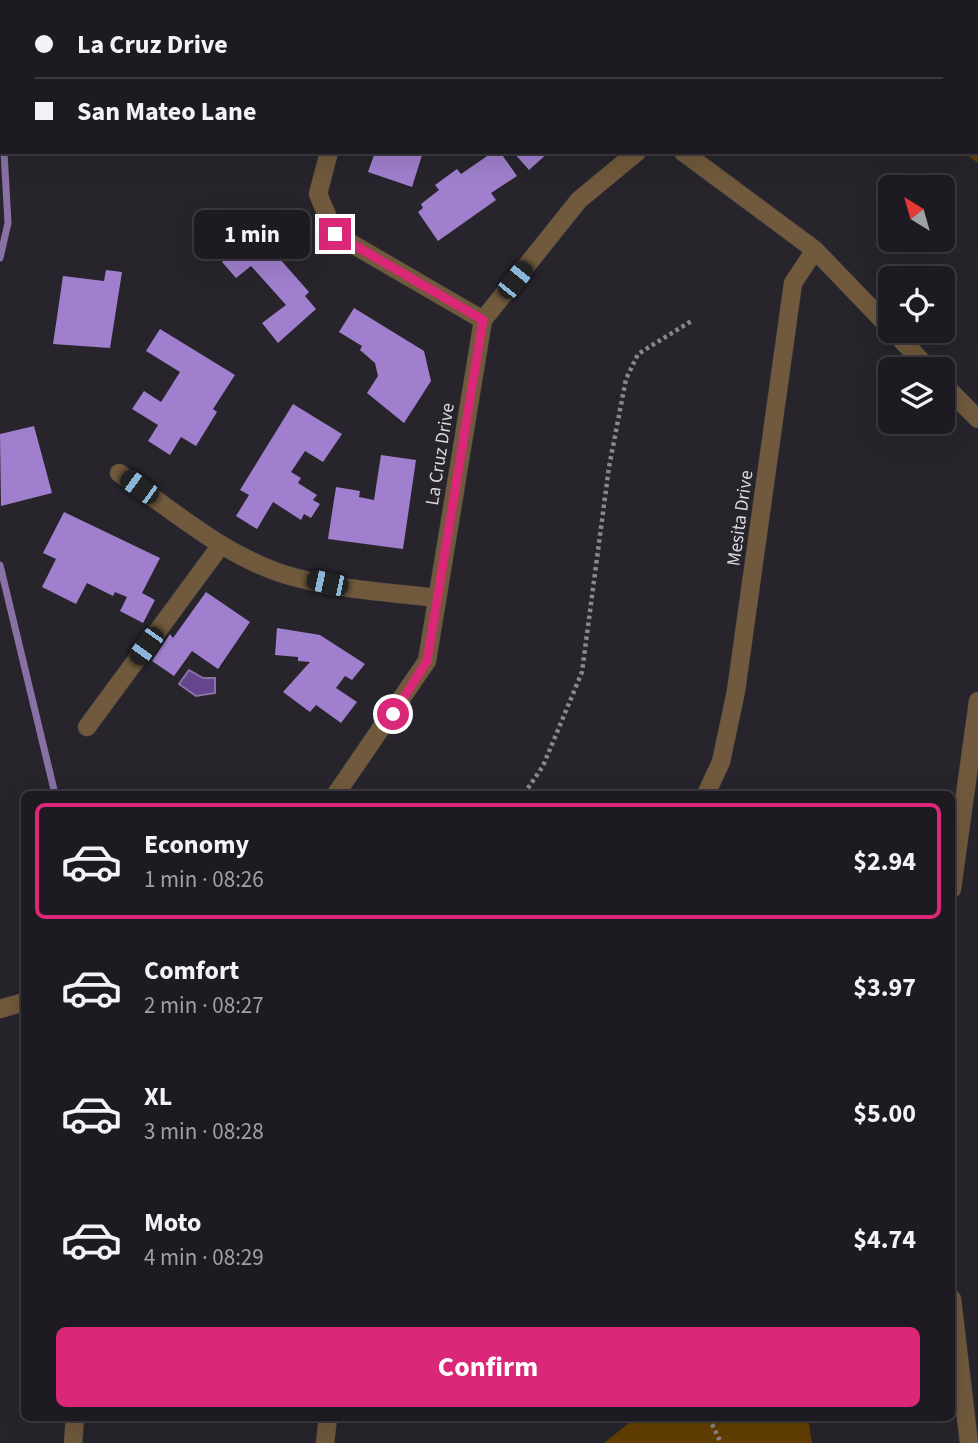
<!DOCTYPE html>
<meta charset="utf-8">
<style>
body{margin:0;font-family:"Source Sans 3",sans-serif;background:#25242a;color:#f1f3f6;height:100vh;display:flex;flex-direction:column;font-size:26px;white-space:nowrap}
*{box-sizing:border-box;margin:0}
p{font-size:23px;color:#a0a1a5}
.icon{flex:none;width:38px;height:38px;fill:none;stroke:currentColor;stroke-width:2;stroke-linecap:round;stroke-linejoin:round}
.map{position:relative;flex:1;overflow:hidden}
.drawer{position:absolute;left:21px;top:791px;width:934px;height:630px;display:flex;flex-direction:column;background:#1d1b21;border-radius:10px;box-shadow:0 7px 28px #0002,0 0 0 2px #3b393f}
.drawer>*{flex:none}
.hud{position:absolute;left:0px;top:0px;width:978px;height:154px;box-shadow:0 7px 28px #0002,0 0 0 2px #3b393f;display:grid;align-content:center;height:154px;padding:0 35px;background:#1d1b21}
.needle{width:46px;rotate:323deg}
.controls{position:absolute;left:878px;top:175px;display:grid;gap:14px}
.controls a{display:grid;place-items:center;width:77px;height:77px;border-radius:10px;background:#1d1b21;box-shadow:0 7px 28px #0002,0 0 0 2px #3b393f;font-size:35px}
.end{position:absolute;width:32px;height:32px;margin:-16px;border:9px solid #db2777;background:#fff;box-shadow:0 0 0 4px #fff}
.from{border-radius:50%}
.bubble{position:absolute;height:49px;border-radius:10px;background:#1d1b21;box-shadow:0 7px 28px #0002,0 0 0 2px #3b393f;font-size:23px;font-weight:700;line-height:49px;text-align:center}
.car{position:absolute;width:21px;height:42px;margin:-21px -10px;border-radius:9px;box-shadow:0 0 5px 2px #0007;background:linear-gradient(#222 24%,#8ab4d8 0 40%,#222 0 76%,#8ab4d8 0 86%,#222 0)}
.hud b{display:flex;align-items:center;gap:24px;height:66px;font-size:26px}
.hud b+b{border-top:2px solid #3b393f}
.hud i{width:18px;height:18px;background:#f1f3f6}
ul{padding:12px 0 0;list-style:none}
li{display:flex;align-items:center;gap:21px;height:116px;margin:0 14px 10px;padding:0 21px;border:4px solid transparent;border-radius:10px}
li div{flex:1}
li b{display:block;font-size:26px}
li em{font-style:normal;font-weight:700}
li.on{border-color:#db2777}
li>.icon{width:63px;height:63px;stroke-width:1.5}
.button{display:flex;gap:14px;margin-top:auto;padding:14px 35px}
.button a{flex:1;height:80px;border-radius:10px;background:#db2777;color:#fff;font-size:28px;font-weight:700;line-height:80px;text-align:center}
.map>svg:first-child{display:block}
.green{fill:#633f02}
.water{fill:#65458d;stroke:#8871a5;stroke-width:2}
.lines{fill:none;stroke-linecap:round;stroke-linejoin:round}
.stream{stroke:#8871a5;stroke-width:7}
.building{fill:#a080ce}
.minor-casing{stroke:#444148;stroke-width:19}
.path{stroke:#8a878e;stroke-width:4.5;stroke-dasharray:3.5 3.5;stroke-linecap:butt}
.minor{stroke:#70593c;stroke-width:18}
.route{stroke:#db2777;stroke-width:9}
.labels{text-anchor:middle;stroke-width:7;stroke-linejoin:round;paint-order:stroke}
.street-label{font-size:19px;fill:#dbd9de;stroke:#27242c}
</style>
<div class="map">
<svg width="978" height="1443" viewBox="0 0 978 1443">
<rect width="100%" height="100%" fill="#27242c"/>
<!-- green -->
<path class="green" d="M755 0H978V163L963 152H976V2Z
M635 1418H808L812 1443H604Z"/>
<!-- water -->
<path class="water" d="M189 670 203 678H215V693L196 696 179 684Z"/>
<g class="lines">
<!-- stream -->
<path class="stream" d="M0 78 2 111
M0 258 8 223 4 152
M0 565 55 794"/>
</g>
<!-- building -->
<path class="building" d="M375 152H423L412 187 368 172Z
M493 152H500L517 176 491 193 496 200 438 241 418 212 423 208 421 204 439 190 435 185 457 169 461 174Z
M513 152H549L529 170Z
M256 232 309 292 305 296 316 309 278 343 262 323 286 305 251 266 236 278 222 262Z
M106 270 122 272 110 348 53 344 63 276 104 281Z
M354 308 424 351 431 381 404 423 367 393 378 376 375 363 360 350 362 346 339 332Z
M160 329 235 375 213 409 217 412 196 446 181 437 170 455 148 441 158 425 132 409 144 391 161 402 180 372 146 351Z
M293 404 342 434 323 462 305 451 291 472 301 478 298 483 317 495 313 500 320 504 311 518 304 514 301 520 273 502 257 529 236 516 249 495 240 490Z
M34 426 52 493 1 506 0 434Z
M381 455 416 460 403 549 328 539 336 487 360 491 359 497 374 500Z
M64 512 160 558 142 593 155 600 143 623 120 611 127 597 115 592 113 596 87 583 76 604 42 587 56 559 43 553Z
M206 592 250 622 218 669 192 651 174 676 152 661 170 634 173 638Z
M277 628 320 635 365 664 352 680 345 676 336 688 357 702 341 723 316 705 310 712 283 692 310 662 298 661V657L275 655Z"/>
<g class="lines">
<defs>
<path id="minor" d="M507 0 509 2
M376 2 377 0
M329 152 318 194 335 234 483 320
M683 152 815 250 891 329
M893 331 929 369
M943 384 978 419
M119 473C171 509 222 554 283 574 332 589 386 592 437 598
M87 727 221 545
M336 794 427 661 483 320 579 200 637 152
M706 794 721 762 736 691 793 283 815 250
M952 889 978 701
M0 1009 24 1002
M952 1299 969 1443
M73 1443 75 1418
M325 1443 328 1418"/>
</defs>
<!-- minor casing -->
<use href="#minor" class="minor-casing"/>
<!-- path -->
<path class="path" d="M44 0 46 2
M128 2 129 0
M524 794 543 766 582 672 609 467 626 379 638 354 693 320
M709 1418 721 1443"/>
<!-- minor -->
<use href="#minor" class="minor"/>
</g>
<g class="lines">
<!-- route -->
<path class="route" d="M335 234 483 320 427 661 393 714"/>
</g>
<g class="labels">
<!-- street labels -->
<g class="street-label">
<text transform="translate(439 454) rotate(-81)" y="7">La Cruz Drive</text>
<text transform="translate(739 518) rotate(-82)" y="7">Mesita Drive</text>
</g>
</g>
</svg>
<div class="controls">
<a><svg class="needle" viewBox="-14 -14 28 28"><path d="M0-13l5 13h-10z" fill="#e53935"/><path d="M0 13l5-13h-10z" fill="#a0a1a5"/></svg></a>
<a><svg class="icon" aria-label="locate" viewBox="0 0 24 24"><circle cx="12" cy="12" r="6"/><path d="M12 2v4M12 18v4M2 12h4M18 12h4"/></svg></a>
<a><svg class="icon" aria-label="layers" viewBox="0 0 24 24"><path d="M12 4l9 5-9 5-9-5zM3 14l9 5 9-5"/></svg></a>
</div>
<i class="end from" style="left:393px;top:714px"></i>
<i class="end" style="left:335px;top:234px"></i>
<div class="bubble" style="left:194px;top:210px;width:116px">1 min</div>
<i class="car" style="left:515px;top:280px;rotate:39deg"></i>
<i class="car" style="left:139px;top:487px;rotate:306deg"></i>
<i class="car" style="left:327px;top:583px;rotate:282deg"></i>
<i class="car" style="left:146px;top:646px;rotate:216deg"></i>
<div class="hud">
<b><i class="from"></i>La Cruz Drive</b>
<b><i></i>San Mateo Lane</b>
</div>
<section class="drawer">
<ul>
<li class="on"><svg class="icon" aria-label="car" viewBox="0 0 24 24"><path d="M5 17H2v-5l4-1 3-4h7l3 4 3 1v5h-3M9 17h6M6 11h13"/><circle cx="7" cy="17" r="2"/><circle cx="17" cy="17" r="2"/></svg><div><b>Economy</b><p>1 min · 08:26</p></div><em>$2.94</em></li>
<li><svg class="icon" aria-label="car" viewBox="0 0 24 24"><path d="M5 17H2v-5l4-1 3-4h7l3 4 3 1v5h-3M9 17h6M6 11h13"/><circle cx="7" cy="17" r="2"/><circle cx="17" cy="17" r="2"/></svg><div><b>Comfort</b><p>2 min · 08:27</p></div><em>$3.97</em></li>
<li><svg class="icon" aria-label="car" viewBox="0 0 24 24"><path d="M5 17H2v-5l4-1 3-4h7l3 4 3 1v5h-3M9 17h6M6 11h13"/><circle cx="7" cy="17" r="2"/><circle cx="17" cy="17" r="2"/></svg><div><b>XL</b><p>3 min · 08:28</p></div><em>$5.00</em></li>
<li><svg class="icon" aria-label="car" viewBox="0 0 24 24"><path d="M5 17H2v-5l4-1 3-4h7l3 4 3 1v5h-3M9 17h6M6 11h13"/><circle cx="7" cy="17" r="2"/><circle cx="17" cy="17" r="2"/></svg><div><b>Moto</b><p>4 min · 08:29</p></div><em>$4.74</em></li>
</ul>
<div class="button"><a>Confirm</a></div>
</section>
</div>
